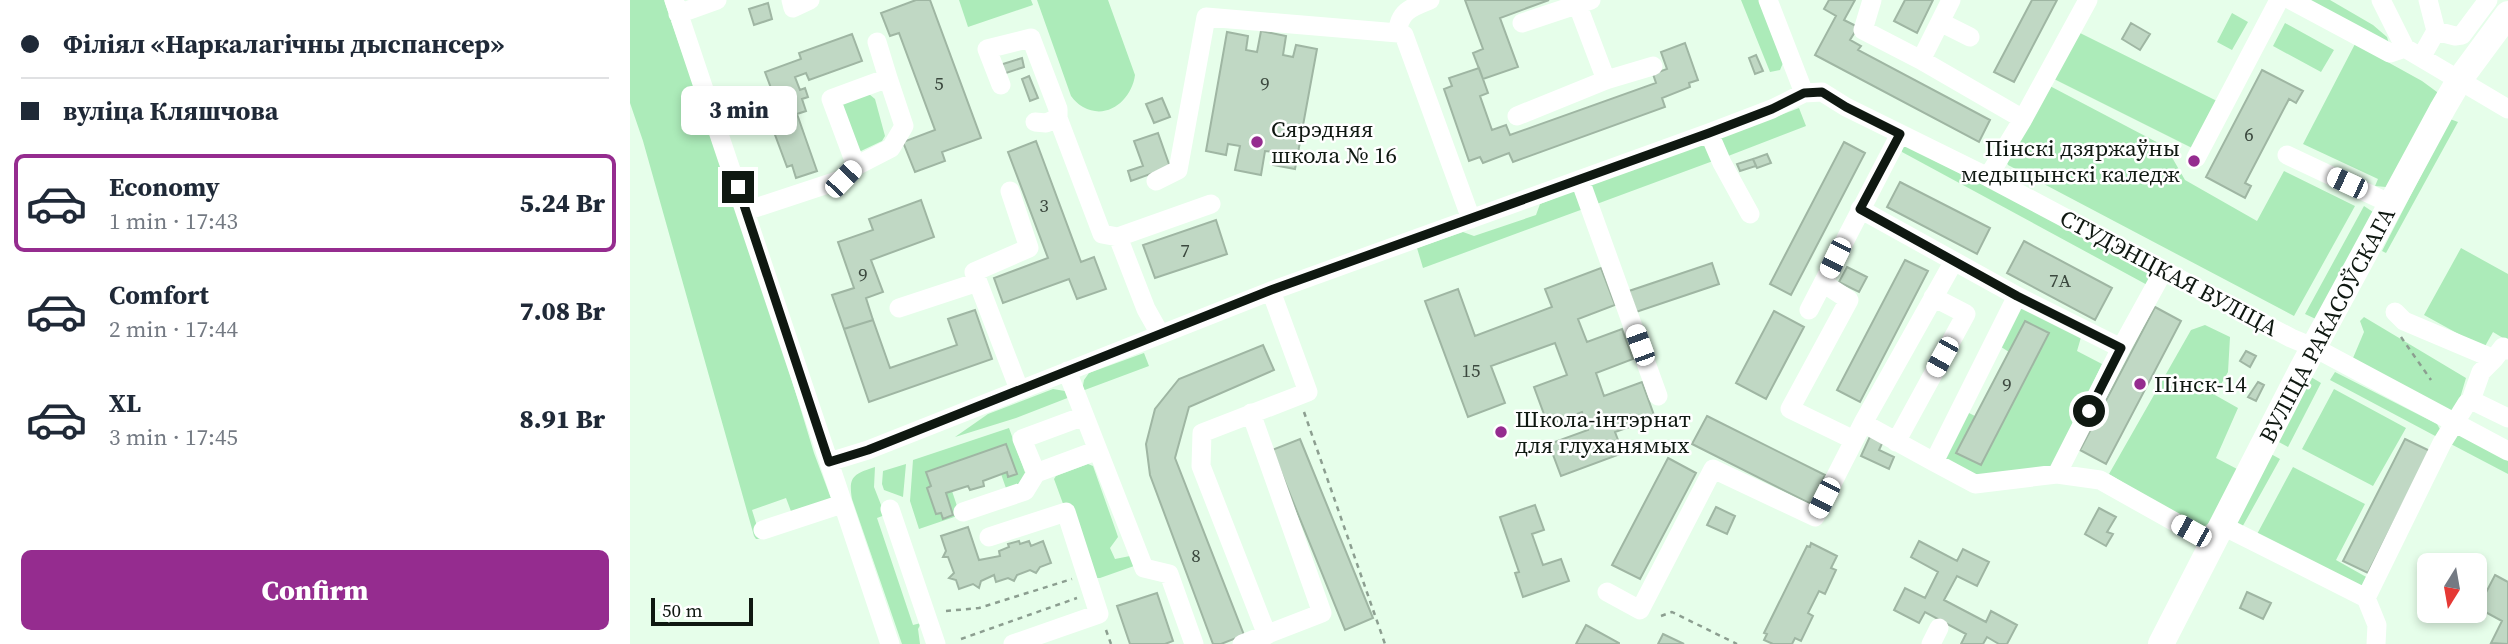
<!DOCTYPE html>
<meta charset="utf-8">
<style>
body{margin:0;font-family:"Source Serif 4",serif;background:#f6f6f7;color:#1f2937;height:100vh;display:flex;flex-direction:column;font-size:26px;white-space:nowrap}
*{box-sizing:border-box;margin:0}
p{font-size:23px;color:#747a83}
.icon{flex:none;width:38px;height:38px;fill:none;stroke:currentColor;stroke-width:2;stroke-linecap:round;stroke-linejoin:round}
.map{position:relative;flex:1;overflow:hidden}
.side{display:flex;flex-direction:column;background:#fff;width:630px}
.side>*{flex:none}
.top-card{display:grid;align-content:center;height:154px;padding:0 21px;background:#fff}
.needle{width:46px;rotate:191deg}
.buttons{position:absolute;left:1787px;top:553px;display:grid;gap:14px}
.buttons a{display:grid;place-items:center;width:70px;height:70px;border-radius:10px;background:#fff;box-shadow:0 4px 10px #0003;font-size:35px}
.scale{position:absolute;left:21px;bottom:18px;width:102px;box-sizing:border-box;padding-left:7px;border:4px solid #0f1811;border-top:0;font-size:19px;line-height:24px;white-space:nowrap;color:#0f1811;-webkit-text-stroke:5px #fff;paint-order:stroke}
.end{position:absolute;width:32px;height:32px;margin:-16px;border:9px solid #0f1811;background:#fff;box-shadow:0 0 0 4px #fff}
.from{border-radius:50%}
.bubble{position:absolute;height:49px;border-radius:10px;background:#fff;box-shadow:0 4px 10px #0003;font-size:23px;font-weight:800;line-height:49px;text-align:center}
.car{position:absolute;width:21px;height:42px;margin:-21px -10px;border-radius:9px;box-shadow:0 0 5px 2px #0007;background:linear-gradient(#fff 24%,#345 0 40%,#fff 0 76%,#345 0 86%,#fff 0)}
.top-card b{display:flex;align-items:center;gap:24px;height:66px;font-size:26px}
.top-card b+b{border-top:2px solid #e0e1e3}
.top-card i{width:18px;height:18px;background:#1f2937}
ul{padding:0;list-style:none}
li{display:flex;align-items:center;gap:21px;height:98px;margin:0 14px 10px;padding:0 7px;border:4px solid transparent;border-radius:10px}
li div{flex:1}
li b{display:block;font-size:26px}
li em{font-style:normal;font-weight:800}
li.current{border-color:#952c8f}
li>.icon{width:63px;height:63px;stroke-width:1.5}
.button{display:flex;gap:14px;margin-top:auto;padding:14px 21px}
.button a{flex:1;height:80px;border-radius:10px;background:#952c8f;color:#fff;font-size:28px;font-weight:800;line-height:80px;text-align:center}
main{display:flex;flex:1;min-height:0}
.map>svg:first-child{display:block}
.green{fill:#acebb9}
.building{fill:#c0d8c4;stroke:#9fb6a3;stroke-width:2}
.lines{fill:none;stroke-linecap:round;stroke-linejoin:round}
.path{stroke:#8c9e90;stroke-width:2.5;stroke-dasharray:5 5;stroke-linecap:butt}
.minor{stroke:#fff;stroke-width:19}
.major{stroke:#fff;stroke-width:26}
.route{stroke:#0f1811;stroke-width:9}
.poi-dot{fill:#952c8f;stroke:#fff;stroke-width:2.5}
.labels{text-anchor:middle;stroke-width:5;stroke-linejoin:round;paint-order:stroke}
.number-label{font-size:19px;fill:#3b483e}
.poi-label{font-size:23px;fill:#0f1811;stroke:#fff;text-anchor:start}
.street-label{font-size:23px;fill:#0f1811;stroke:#fff}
</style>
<main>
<section class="side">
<div class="top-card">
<b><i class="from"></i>Філіял «Наркалагічны дыспансер»</b>
<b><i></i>вуліца Кляшчова</b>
</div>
<ul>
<li class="current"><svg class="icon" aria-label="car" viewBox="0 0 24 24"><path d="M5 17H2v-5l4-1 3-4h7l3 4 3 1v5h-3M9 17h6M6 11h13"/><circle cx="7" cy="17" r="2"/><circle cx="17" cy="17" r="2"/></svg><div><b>Economy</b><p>1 min · 17:43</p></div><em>5.24 Br</em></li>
<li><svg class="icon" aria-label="car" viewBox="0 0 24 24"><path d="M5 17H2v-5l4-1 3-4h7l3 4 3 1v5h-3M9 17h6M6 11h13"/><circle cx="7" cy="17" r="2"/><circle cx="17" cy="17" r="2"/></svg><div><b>Comfort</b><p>2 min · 17:44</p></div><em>7.08 Br</em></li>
<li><svg class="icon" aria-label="car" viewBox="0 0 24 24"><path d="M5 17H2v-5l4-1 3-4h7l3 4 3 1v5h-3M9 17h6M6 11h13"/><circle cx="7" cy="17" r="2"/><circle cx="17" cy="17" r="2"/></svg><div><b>XL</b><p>3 min · 17:45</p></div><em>8.91 Br</em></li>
</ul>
<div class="button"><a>Confirm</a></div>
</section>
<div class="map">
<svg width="1878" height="644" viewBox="0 0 1878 644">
<rect width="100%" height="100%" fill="#e6feea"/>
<!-- green -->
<path class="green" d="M0 0H34L135 292 184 453 202 501 162 514 156 498 122 510 131 539H126L124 536 13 141 0 103Z
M329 0H401L403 5 338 27Z
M407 0H478L505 75C502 99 478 121 453 107 449 105 444 100 441 96Z
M1111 0H1129L1153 63 1150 70 1140 72Z
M1672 0H1700L1743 25 1757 37 1760 47Z
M1602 13 1618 22 1602 50 1587 42Z
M1655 23 1704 50 1691 72 1643 46Z
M1446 31 1587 101 1564 149 1422 78Z
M1725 44 1792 81 1807 92V98L1756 187 1745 186 1748 179 1673 144Z
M1418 85 1536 147 1555 180 1627 221 1654 171 1725 206 1664 316 1378 165 1374 157Z
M239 94 245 99 255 136 252 141 231 151 226 149 211 101Z
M1169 108 1176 126 1093 158 1089 138Z
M1820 119 1828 122 1756 253 1752 251Z
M1076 142 1083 161 964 205 957 186Z
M1275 143 1521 273V287L1272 152 1270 147Z
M948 189 956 208 793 268 787 248 833 232 844 236 906 215 910 204Z
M1734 206 1743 212 1690 321 1675 314Z
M1831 248 1878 274V341L1863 332 1854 348 1794 315Z
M1390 306 1452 334 1447 351 1472 364 1423 468 1344 476 1312 461 1333 410 1345 416 1326 452 1351 465 1419 334 1395 321 1379 352 1368 345Z
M1734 317 1836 378 1825 415 1723 358 1734 332 1730 321Z
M1575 325 1600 337 1598 372 1585 395 1608 408 1586 458 1609 470 1581 521 1575 526 1567 527 1479 474 1561 330Z
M514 353 519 366 452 391 454 380 459 373Z
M1705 372 1807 424 1811 431 1809 438 1700 380Z
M1681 377 1691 383 1658 447 1647 441Z
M423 389 435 391 440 397 386 418 325 437 358 414Z
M1704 389 1776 428 1743 486 1672 449Z
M379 428 398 481 377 491 371 474 377 472 379 477 387 474 376 444 296 472 301 486 298 488 306 514 311 513 313 519 323 515 316 493 322 491 330 515 289 529 280 501 283 460Z
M1825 433 1878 461V474L1817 442Z
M1641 454 1650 459 1610 531 1601 526Z
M276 464 273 497 254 490 252 484 253 471Z
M458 464 463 466 486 531 488 537 480 548 485 559 500 556 504 566 470 578H463L459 575 424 479 426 476Z
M245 467 244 487 255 515 247 518 283 625 291 623 288 629 290 644H272L222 499C218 476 224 474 245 467Z
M1663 467 1735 504 1706 560 1738 578 1732 590 1626 536Z"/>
<!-- building -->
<path class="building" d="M286 0H300L351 138 312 152 315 161 285 172 273 142 305 130 269 33 260 36 251 13Z
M835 0H919L870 18 888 67 853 79 843 53 853 49Z
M1199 0H1225L1214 20 1228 27 1220 40 1231 46 1228 50 1360 120 1349 142 1185 55 1206 16 1194 9Z
M1275 0H1303L1287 33 1264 21Z
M1402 0H1427L1384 82 1364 72Z
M138 3 142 19 124 25 119 9Z
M1501 23 1520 34 1510 50 1492 39Z
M631 31 656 36 653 55 663 57 666 45 687 49 665 169 643 165 645 152 635 151 631 175 605 170 610 146 598 144 596 155 576 151 597 32 618 36 616 50 627 52Z
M222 34 232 61 179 80 176 73 165 77 170 90 175 88 178 97 172 99 176 111 167 114 187 171 166 178 162 165 157 167 141 124 153 120 135 72 171 59 169 53Z
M1055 43 1068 80 1059 83 1060 87 1032 98 1035 107 883 162 879 153 853 163 850 157 839 161 814 89 822 86 819 78 849 68 858 93 850 96 862 130 876 125 880 135 1026 83 1023 74 1037 69 1031 52Z
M1126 55 1133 71 1125 74 1119 58Z
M392 58 394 67 373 74 370 65Z
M1632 70 1673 91 1666 103 1659 99 1615 183 1621 186 1615 198 1576 177Z
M399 76 408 98 400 101 392 79Z
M532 98 540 117 524 123 516 104Z
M528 133 540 167 501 181 498 171 513 166 504 141Z
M406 141 451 262 464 257 476 289 447 299 439 279 373 303 364 278 418 258 378 152Z
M1214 142 1235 153 1161 295 1140 284Z
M1137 154 1141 163 1127 168 1123 159Z
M1123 159 1126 166 1110 171 1107 164Z
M1270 182 1360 228 1347 254 1257 207Z
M291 200 304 237 241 260 253 292 236 298 243 320 214 329 202 295 224 288 208 242 243 230 239 219Z
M586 220 597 254 525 278 513 245Z
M1394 241 1482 288 1465 320 1377 273Z
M1275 260 1298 271 1230 402 1207 390Z
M1082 263 1089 284 1006 312 999 291Z
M1217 267 1237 277 1229 292 1209 282Z
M971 268 985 305 948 319 957 342 992 329 1003 359 966 373 974 396 1012 382 1025 418 985 432 993 453 931 476 919 444 958 430 952 412 918 425 904 387 937 375 925 343 861 366 875 403 838 417 795 301 828 289 845 336 922 307 915 289Z
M1525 307 1551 321 1476 464 1450 450Z
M345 310 362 359 239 402 214 329 243 320 260 368 327 345 318 319Z
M1144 311 1174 327 1136 399 1106 383Z
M1395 321 1419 333 1351 465 1326 453Z
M633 345 644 370 559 407 545 458 614 635 591 644H583L520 475 516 444 525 409 549 379Z
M1616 351 1626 356 1620 367 1610 361Z
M1628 382 1634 385 1626 401 1618 397Z
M1077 416 1195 475 1181 504 1062 444Z
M1242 432 1255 437 1249 450 1264 457 1259 469 1231 456Z
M670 439 743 618 715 630 642 450Z
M1775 439 1800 451 1738 573 1713 561Z
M376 444 387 474 378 477 377 472 353 481 354 486 340 490 338 486 316 493 323 515 313 519 311 513 306 514 297 488 301 486 296 472Z
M1038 458 1066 473 1010 579 982 565Z
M905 505 914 530 902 534 913 565 931 559 939 581 893 597 885 573 889 572 870 517Z
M1086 507 1105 516 1097 534 1077 525Z
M1469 508 1486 517 1477 532 1483 534 1476 546 1455 534Z
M338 527 349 560 370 556 369 551 379 547 378 544 389 541 390 544 399 541 401 546 413 541 421 563 410 567 406 573 400 570 387 575 384 581 378 578 366 582 364 575 351 581 349 588 343 584 329 589 326 580 319 578 324 573 318 557H313L316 551 311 536Z
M1289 541 1327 561 1333 549 1359 562 1347 586 1327 576 1314 600 1356 622 1361 611 1387 625 1377 644H1369L1357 637 1353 644H1331L1336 634 1295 612 1289 623 1264 610 1275 588 1295 598 1308 572 1281 557Z
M1181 543 1207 556 1201 568 1206 570 1195 594 1189 591 1178 613 1183 616 1171 641 1165 638 1162 644H1143L1134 640 1137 634 1134 633 1177 546 1180 547Z
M1865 575 1878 582V644L1861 643 1872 621 1848 608Z
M1617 592 1641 603 1633 619 1610 608Z
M527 593 543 641 535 644H500L487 606Z
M956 625 989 643V644H946Z
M1033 634 1054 644H1028Z"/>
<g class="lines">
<!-- path -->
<path class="path" d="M1771 337 1801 380
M674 412 755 644
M316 611 349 608 442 579
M1031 616 1042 612 1107 644
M476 630 481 644
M331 639 447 598"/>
<!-- minor -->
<path class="minor" d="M44 0 260 644
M161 0 163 8 180 0
M800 0C782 7 768 12 768 33L774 35 841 219
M1138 0 1174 93
M1242 0 1233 30 1291 60
M1321 0 1291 60 1393 119 1358 177
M1661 0 1760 53 1775 48 1878 109
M1751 0 1775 48
M948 6 976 80
M48 14 87 0
M1310 22 1340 37
M892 23 961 0
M1806 31 1825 36 1832 35 1858 0
M247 42 258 78
M1792 56 1806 31 1798 0
M371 85 357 49 401 38 428 109V118L472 234 488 237
M887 116 976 80 1023 66
M1393 119 1458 0
M405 122 416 123 428 118
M1079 133 1092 163 1120 214
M1657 155 1761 204
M1566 158 1649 0
M950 180 1028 396
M526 181 548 170 576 17 768 33
M380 191 399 248 344 272 389 389
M1230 209 1387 296
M116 211 213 179 226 166 201 99 258 78 274 126 261 148 226 166
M1534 270 1491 348 1387 296 1304 462 1345 484 1427 474 1470 480 1561 531 1583 540
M1193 283 1219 300 1160 409 1224 440
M269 308 348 282
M1179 310 1270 134
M1765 312 1774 321 1864 359 1873 347 1878 350
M530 334 516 309 488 237 581 204
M437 371 514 568 539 574 564 644
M1841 400 1851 372 1864 359
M1233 423 1304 462
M1266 442 1336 314 1303 297
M199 462 238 450 641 291 1079 133 1142 109 1174 93 1192 92 1216 107 1358 177 1661 338 1685 348 1878 451
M406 473 392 439 454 416
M1427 474 1491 348
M260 509 306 644
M333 512 395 491 406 473 468 450
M1591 525 1736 598 1747 625 1746 644
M133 530 212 504
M359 537 436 512 469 614 383 644
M977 592 1010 610 1083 469 1185 517 1233 423 1324 261
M1736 598 1812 443 1837 403 1841 400 1878 418
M637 635 571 466 572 433 678 392 641 291
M612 644 692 613 621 413
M1301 644 1309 628"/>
<!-- major -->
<path class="major" d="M1531 644 1672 369 1813 108 1830 79 1878 14"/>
</g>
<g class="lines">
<!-- route -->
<path class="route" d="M108 187 199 462 238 450 641 290 1079 133 1142 109 1174 93 1192 92 1216 107 1270 134 1230 209 1387 296 1491 348 1459 411"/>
</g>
<!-- markers -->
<g class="poi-dot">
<circle cx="627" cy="142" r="7"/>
<circle cx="1564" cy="161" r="7"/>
<circle cx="1510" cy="384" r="7"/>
<circle cx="871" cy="432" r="7"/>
</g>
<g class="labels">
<!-- number labels -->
<g class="number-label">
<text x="309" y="90">5</text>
<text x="635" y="90">9</text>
<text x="1619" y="141">6</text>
<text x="414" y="212">3</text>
<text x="555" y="257">7</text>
<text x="233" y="281">9</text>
<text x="1430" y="287">7А</text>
<text x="841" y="377">15</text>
<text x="1377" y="391">9</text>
<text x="566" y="562">8</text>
</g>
<!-- poi labels -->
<g class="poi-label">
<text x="641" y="137">Сярэдняя<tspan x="641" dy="26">школа № 16</tspan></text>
<text x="1550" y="156" text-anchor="end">Пінскі дзяржаўны<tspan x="1550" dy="26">медыцынскі каледж</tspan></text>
<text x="1524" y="392">Пінск-14</text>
<text x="885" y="427">Школа-інтэрнат<tspan x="885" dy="26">для глуханямых</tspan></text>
</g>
<!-- street labels -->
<g class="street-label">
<text transform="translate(1539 273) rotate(28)" y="8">СТУДЭНЦКАЯ ВУЛІЦА</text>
<text transform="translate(1697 325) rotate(-62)" y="8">ВУЛІЦА РАКАСОЎСКАГА</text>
</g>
</g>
</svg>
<div class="buttons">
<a><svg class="needle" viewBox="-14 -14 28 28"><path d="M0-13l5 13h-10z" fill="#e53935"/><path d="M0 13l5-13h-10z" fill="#747a83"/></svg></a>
</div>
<div class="scale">50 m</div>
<i class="end from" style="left:1459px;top:411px"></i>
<i class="end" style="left:108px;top:187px"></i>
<div class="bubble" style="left:51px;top:86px;width:116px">3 min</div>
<i class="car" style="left:213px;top:179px;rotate:44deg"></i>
<i class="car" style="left:1717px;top:183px;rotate:295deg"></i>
<i class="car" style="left:1205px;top:258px;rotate:206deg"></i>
<i class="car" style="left:1010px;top:345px;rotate:340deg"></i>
<i class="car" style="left:1312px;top:357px;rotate:209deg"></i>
<i class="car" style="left:1194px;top:498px;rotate:207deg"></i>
<i class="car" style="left:1561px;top:531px;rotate:299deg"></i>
</div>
</main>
